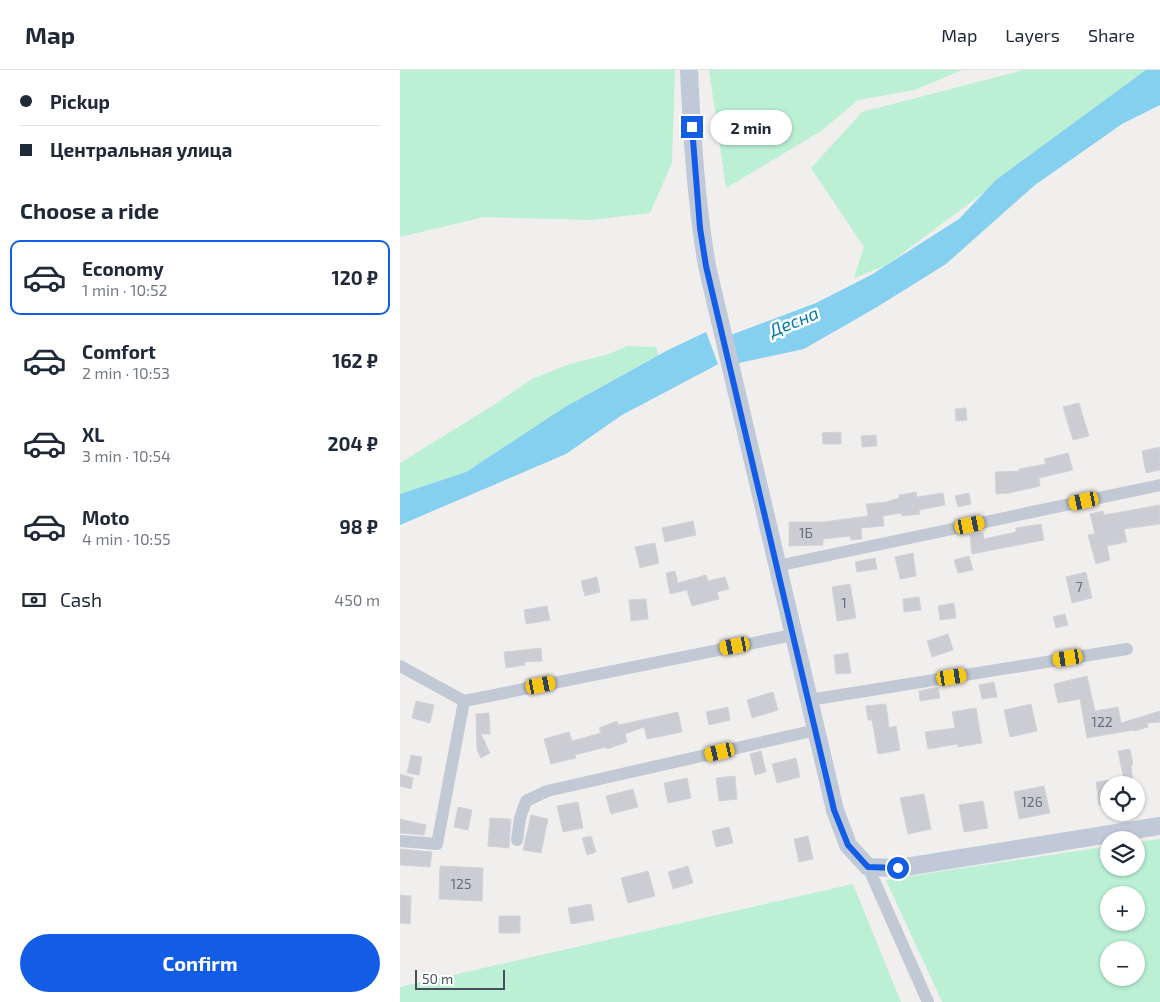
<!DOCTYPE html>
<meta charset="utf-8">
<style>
body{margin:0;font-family:"Exo 2",sans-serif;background:#f2f2f3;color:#1f2937;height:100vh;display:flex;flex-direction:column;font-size:19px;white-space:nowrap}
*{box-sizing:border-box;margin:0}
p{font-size:16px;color:#747a83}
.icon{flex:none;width:28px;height:28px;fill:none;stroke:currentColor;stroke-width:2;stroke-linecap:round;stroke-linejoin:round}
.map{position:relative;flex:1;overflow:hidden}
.side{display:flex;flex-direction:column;background:#fff;width:400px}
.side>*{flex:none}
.hud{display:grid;align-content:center;height:110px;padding:0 20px;background:#fff}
.controls{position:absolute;left:700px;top:706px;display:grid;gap:10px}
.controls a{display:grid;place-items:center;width:45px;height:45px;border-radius:50%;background:#fff;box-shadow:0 1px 4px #0004;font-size:25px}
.scale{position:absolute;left:15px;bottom:12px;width:90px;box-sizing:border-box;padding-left:5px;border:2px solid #46505c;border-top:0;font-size:14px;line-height:18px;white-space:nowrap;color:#46505c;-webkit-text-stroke:4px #fff;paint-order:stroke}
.end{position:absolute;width:22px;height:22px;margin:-11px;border:6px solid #135de6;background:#fff;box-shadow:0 0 0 2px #fff}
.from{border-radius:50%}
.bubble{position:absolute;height:35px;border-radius:18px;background:#fff;box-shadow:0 1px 4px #0004;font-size:16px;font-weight:700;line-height:35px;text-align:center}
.car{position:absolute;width:15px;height:30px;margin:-15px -8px;border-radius:6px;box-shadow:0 0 4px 1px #0007;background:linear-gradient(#f5c518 24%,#345 0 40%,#f5c518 0 76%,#345 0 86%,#f5c518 0)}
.hud b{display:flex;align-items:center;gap:18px;height:48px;font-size:19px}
.hud b+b{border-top:1px solid #e0e1e3}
.hud i{width:12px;height:12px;background:#1f2937}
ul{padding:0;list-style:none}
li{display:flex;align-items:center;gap:15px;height:75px;margin:0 10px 8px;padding:0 10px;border:2px solid transparent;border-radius:10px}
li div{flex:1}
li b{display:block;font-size:19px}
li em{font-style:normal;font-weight:700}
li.active{border-color:#135de6}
li>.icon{width:45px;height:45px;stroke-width:1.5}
h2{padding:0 20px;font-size:22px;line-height:60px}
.pay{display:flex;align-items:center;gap:12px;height:55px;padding:0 20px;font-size:19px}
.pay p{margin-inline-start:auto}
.cta{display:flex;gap:10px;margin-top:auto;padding:10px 20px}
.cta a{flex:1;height:58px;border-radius:30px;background:#135de6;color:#fff;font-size:20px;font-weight:700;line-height:58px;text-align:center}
header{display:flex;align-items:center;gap:30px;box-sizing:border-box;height:70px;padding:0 25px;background:#fff;border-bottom:1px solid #e0e1e3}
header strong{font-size:24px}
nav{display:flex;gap:28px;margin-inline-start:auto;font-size:18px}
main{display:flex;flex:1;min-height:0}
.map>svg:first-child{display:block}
.green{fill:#bbf0d4;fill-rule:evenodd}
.water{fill:#86d0ef}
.building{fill:#cbcdd3;stroke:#d2d4da}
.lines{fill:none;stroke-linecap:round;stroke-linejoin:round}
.street{stroke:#c1c9d4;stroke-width:12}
.secondary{stroke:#c0c9d8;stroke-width:18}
.route{stroke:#135de6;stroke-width:6}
.labels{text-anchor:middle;stroke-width:5;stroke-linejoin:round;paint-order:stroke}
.number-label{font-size:14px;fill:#676f7a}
.water-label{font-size:18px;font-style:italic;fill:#087cad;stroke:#fff}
</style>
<header>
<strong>Map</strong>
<nav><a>Map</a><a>Layers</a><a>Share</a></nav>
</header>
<main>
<section class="side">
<div class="hud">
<b><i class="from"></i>Pickup</b>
<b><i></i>Центральная улица</b>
</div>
<h2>Choose a ride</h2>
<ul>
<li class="active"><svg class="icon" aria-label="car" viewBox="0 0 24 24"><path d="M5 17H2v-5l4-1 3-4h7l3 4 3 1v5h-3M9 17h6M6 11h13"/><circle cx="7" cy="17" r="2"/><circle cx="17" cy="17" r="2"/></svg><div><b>Economy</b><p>1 min · 10:52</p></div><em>120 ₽</em></li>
<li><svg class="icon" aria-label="car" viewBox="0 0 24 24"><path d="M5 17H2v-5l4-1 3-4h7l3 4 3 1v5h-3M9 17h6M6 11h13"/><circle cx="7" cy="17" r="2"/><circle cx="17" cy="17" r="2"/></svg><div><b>Comfort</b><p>2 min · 10:53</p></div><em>162 ₽</em></li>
<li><svg class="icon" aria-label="car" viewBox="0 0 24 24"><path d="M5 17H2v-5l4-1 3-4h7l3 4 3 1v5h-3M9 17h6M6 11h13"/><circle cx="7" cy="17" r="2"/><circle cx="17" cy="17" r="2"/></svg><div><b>XL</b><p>3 min · 10:54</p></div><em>204 ₽</em></li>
<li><svg class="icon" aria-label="car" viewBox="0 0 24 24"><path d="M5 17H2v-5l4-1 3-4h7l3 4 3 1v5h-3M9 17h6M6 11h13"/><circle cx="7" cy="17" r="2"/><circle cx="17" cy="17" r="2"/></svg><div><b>Moto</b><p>4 min · 10:55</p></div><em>98 ₽</em></li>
</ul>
<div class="pay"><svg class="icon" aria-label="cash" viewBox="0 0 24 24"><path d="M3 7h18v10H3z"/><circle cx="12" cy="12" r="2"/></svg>Cash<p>450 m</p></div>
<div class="cta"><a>Confirm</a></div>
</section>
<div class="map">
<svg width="760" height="932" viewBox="0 0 760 932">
<rect width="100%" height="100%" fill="#f1eeee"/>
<!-- green -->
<path class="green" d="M0 0H275L272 93 250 143 191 150 84 147 0 167Z
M309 0H562L515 20 458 30 421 61 326 118Z
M624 0H747L487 195 454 208 464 177 411 98 462 42Z
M227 276 256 277 258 285 165 337 66 402 0 424V393L97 333 132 309 170 294 209 284Z
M760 769V932H542L486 810 709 776V798H736V772ZM709 825H736V852H709ZM709 880H736V908H709Z
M453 814 501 932H0V917Z"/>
<!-- water -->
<path class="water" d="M746 0H760V35L722 54 635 115 546 194 477 237 404 279 334 294 328 266 416 233 471 205 559 149 596 110Z
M306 262 318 294 309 299 222 345 166 384 0 455V424L66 402 165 337 266 281Z"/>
<!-- building -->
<path class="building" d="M679 333 689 366 673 370 663 337Z
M566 338 567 350 556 351 555 339Z
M441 362V374H423L422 363Z
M476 365 477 376 462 377 461 366Z
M760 377V400L746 403 742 381Z
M668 383 673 400 639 408 640 416 609 423 596 424 595 402 620 401 619 399 646 394 644 389Z
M516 422 517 427 543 423 545 435 519 440 520 444 502 446 501 443 483 446 484 456 461 458 462 469 451 470 450 466 423 469V475L389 476V452H423L468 446 466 434 486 432 499 428V425Z
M569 423 571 434 558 437 555 426Z
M760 435V454L724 459 727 472 707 476 710 490 696 494 688 465 695 464 690 444 703 441 704 445Z
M293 451 296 465 265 472 262 458Z
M641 454 644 470 572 484 570 465 583 463 584 469 616 462V458Z
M255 473 259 493 240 498 235 477Z
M513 483 516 506 500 509 495 487Z
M569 486 573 500 558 503 554 490Z
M475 488 477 499 457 502 455 492Z
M275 501 278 513 306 505 308 511 325 507 329 519 317 522 319 529 292 536 287 520 270 524 266 503Z
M686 502 692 528 672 533 666 507Z
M197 507 200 522 185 526 181 511Z
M450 514 456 548 437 551 432 517Z
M519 527 521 540 504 542 503 529Z
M246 529 248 549 231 551 229 530Z
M554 533 556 548 540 550 538 536Z
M147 536 150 550 126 554 124 540Z
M665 544 668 555 656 558 653 547Z
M548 564 553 580 532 587 527 571Z
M141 578 142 591 124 592 125 595 106 598 104 582Z
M448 583 451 603 436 604 434 585Z
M687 606 695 641 718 637 721 653 760 641V652L747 653 748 657 734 661 733 660 687 668 680 629 658 633 654 614Z
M594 612 597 627 582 629 579 615Z
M538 617 540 628 520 631 519 621Z
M373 622 378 640 352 648 347 630Z
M16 631 34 635 30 653 12 648Z
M486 634 489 658 496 656 500 680 478 684 472 650H468L466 636Z
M631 634 637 661 610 667 604 640Z
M328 637 330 650 309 655 306 642Z
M576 638 582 673 558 677V674L528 679 525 662 555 658 552 642Z
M278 642 282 662 247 669 244 657 225 664 227 672 207 679 206 677 175 685 176 688 151 694 144 669 169 662 172 671 201 663 199 658 217 651 219 655Z
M89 643 90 664H81L90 683 81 688 77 680 76 644Z
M730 679 733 695H731L733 715H725L718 681Z
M361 681 366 702 355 705 350 684Z
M11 685 22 687 19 705 7 703Z
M396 688 400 707 377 713 372 694Z
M0 704 13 708 11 719 0 716Z
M335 706 337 729 319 731 316 708Z
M287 708 291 728 268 733 264 713Z
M709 710V734L699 735 696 712Z
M644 716 650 743 619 749 614 722Z
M233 719 238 737 211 744 206 726Z
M524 724 531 759 508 764 500 728Z
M583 731 588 758 564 762 559 735Z
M178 732 183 758 163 762 157 736Z
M58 737 72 740 68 760 54 757Z
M131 745 148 749 141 783 123 780Z
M90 748 111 749 109 778 88 776Z
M0 749 26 755 24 765 0 763Z
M329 757 333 773 316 777 312 761Z
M191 766 196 782 187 785 182 768Z
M408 766 413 789 399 792 394 769Z
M0 779 32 782 30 797 0 795Z
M40 796 83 798 82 831 39 829Z
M288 796 293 813 273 819 268 802Z
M248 801 255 826 228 833 221 808Z
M0 825 11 826 10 854 0 853Z
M191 834 194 850 171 854 168 838Z
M99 846H120V863H99Z"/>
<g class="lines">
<!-- street -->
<path class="street" d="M377 496 760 415
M0 596 64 631
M409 630 727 579
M117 770 120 748 126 731 147 721 416 660
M0 771 37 774 64 631 393 565
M468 797 528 932"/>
<!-- secondary -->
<path class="secondary" d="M289 0C292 66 296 131 307 196L435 740 448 775 468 797 499 798 760 756"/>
</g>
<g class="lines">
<!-- route -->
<path class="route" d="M292 57 300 158 306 196 434 740 448 775 468 797 498 798"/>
</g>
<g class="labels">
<!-- number labels -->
<g class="number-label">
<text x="406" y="468">1Б</text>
<text x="679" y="522">7</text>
<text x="444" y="538">1</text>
<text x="702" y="657">122</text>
<text x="632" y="737">126</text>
<text x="61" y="819">125</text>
</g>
<!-- water labels -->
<g class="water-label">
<text transform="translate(394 252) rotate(-22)" y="6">Десна</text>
</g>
</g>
</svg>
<div class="controls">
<a><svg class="icon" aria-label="locate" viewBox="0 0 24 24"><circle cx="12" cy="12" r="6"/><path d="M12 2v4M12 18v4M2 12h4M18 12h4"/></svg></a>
<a><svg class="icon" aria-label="layers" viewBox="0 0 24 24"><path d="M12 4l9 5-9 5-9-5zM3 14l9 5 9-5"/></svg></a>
<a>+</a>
<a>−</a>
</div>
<div class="scale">50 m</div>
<i class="end from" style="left:498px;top:798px"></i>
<i class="end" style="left:292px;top:57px"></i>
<div class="bubble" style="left:310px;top:40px;width:82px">2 min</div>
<i class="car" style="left:684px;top:431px;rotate:258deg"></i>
<i class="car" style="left:570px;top:455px;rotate:78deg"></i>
<i class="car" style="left:335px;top:576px;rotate:259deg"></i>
<i class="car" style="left:668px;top:588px;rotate:261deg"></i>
<i class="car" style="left:552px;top:607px;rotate:81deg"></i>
<i class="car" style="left:141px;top:615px;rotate:79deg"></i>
<i class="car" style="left:320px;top:682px;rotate:257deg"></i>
</div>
</main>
